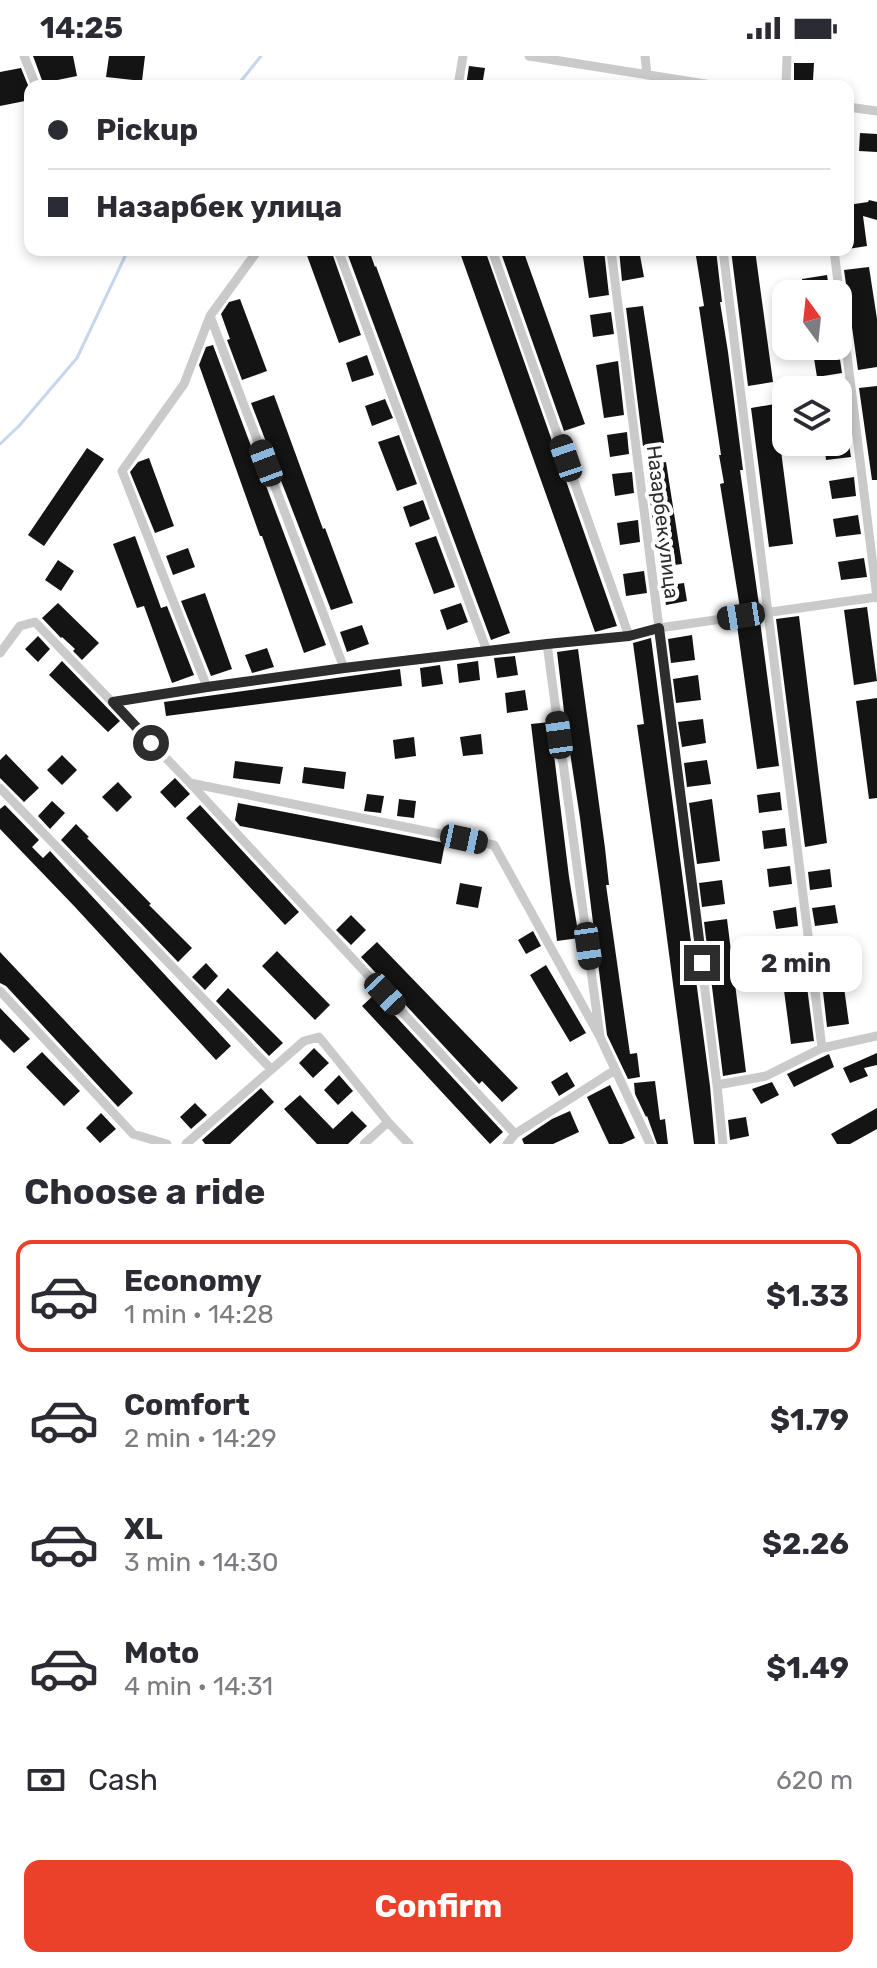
<!DOCTYPE html>
<meta charset="utf-8">
<style>
body{margin:0;font-family:Rubik,sans-serif;background:#f7f7f7;color:#2b2b33;height:100vh;display:flex;flex-direction:column;font-size:30px;white-space:nowrap}
*{box-sizing:border-box;margin:0}
p{font-size:26px;color:#7c7c81}
.icon{flex:none;width:44px;height:44px;fill:none;stroke:currentColor;stroke-width:2;stroke-linecap:round;stroke-linejoin:round}
.map{position:relative;height:1088px;overflow:hidden}
.panel{display:flex;flex-direction:column;background:#fff;flex:1}
.panel>*{flex:none}
.guide{position:absolute;left:24px;top:24px;width:830px;height:176px;border-radius:16px;box-shadow:0 4px 12px #0003;display:grid;align-content:center;height:176px;padding:0 24px;background:#fff}
.needle{width:52px;rotate:345deg}
.tools{position:absolute;left:772px;top:224px;display:grid;gap:16px}
.tools a{display:grid;place-items:center;width:80px;height:80px;border-radius:16px;background:#fff;box-shadow:0 4px 12px #0003;font-size:40px}
.end{position:absolute;width:36px;height:36px;margin:-18px;border:10px solid #2d2d2d;background:#fff;box-shadow:0 0 0 4px #fff}
.from{border-radius:50%}
.bubble{position:absolute;height:56px;border-radius:16px;background:#fff;box-shadow:0 4px 12px #0003;font-size:26px;font-weight:700;line-height:56px;text-align:center}
.car{position:absolute;width:24px;height:48px;margin:-24px -12px;border-radius:10px;box-shadow:0 0 6px 2px #0007;background:linear-gradient(#222 24%,#8ab4d8 0 40%,#222 0 76%,#8ab4d8 0 86%,#222 0)}
.guide b{display:flex;align-items:center;gap:28px;height:76px;font-size:30px}
.guide b+b{border-top:2px solid #e1e1e2}
.guide i{width:20px;height:20px;background:#2b2b33}
ul{padding:0;list-style:none}
li{display:flex;align-items:center;gap:24px;height:112px;margin:0 16px 12px;padding:0 8px;border:4px solid transparent;border-radius:16px}
li div{flex:1}
li b{display:block;font-size:30px}
li em{font-style:normal;font-weight:700}
li.on{border-color:#eb4029}
li>.icon{width:72px;height:72px;stroke-width:1.5}
h2{padding:0 24px;font-size:36px;line-height:96px}
.pay{display:flex;align-items:center;gap:20px;height:88px;padding:0 24px;font-size:30px}
.pay p{margin-inline-start:auto}
.action{display:flex;gap:16px;margin-top:auto;padding:16px 24px}
.action a{flex:1;height:92px;border-radius:16px;background:#eb4029;color:#fff;font-size:32px;font-weight:700;line-height:92px;text-align:center}
.status{display:flex;justify-content:space-between;align-items:center;height:56px;padding:0 40px;background:#fff;direction:ltr}
.status svg{height:22px;fill:currentColor}
.map>svg:first-child{display:block}
.lines{fill:none;stroke-linecap:round;stroke-linejoin:round}
.stream{stroke:#c6d6ec;stroke-width:3}
.building{fill:#141414}
.street{stroke:#cacaca;stroke-width:9}
.route{stroke:#2d2d2d;stroke-width:10}
.labels{text-anchor:middle;stroke-width:8;stroke-linejoin:round;paint-order:stroke}
.street-label{font-size:20px;fill:#2d2d2d;stroke:#fff}
</style>
<div class="status"><b>14:25</b><svg viewBox="0 0 49 12"><path d="M0 12V9h3v3zM5 12V6h3v6zM10 12V3h3v9zM15 12V0h3v12zM26 1h20v11H26zM47 4h2v5h-2z"/></svg></div>
<div class="map">
<svg width="877" height="1088" viewBox="0 0 877 1088">
<rect width="100%" height="100%" fill="#fff"/>
<g class="lines">
<!-- stream -->
<path class="stream" d="M237 30 261 0
M0 388 19 370 77 302 128 194"/>
</g>
<!-- building -->
<path class="building" d="M33 0H73L77 20 43 27Z
M109 0H145L142 25 106 21Z
M794 7H814L813 24H794Z
M469 10 485 12 482 30H466Z
M21 12 30 34V44L0 50V16Z
M860 77 877 78V96L859 95Z
M869 144 877 146V164L863 160 867 190 848 193V149L868 146Z
M305 194H331L361 279 339 287Z
M346 194H369L375 211 376 210 510 577 491 584Z
M459 194H485L617 570 595 576Z
M500 194H523L585 368 564 375Z
M582 194H604L609 239 589 242Z
M619 194H639L644 221 622 225Z
M695 194H716L722 246H720L728 296 743 414H740L759 549 740 552 720 428 724 427 719 399H721L699 251 704 250Z
M731 194H755L773 326 748 330Z
M869 211 877 263V311L858 314 844 214Z
M827 219 830 238H804L802 223Z
M240 243 267 315 242 324 227 284 230 283 221 258 229 246Z
M643 250 664 387 643 390 626 252Z
M611 256 614 278 593 281 590 259Z
M213 289 326 589 304 597 262 480H260L199 309 206 291Z
M812 290H838L842 317 817 321Z
M367 299 374 319 352 326 346 307Z
M618 305 624 359 604 362 596 309Z
M877 330V424H872L859 332Z
M274 339 323 473 325 472 353 547 331 554 251 347Z
M385 343 393 362 372 370 365 350Z
M775 348 793 488 769 491 751 352Z
M627 376 629 398 610 401 607 379Z
M399 379 417 428 397 435 378 386Z
M848 382 851 401 826 404 824 386H838V383Z
M87 392 104 403 44 490 28 479Z
M149 402 174 470 155 477 130 416 138 406Z
M666 406 682 508 661 511 655 484 646 410Z
M632 416 634 437 615 440 612 418Z
M854 421 856 440 832 443 829 425Z
M423 444 430 463 410 471 403 451Z
M858 459 861 478 836 481 833 463Z
M638 464 640 486 620 489 617 467Z
M135 480 161 552 167 550 194 619 172 627 144 550 137 552 113 488Z
M436 480 455 531 434 538 415 487Z
M188 492 195 511 173 519 166 500Z
M864 502 867 521 841 524 838 506Z
M58 504 74 515 61 535 45 524Z
M644 515 647 537 626 540 623 518Z
M684 527 687 545 666 549 663 530Z
M205 537 232 613 211 620 181 545Z
M58 547 99 587 82 604 73 595 75 593 62 581 61 582 42 562Z
M461 547 468 566 447 574 440 554Z
M867 551 877 625 854 629 844 554Z
M799 560 827 787 805 791 776 563Z
M760 565 779 710 757 713 737 569Z
M362 569 369 588 347 596 340 576Z
M692 579 695 604 671 607 668 583Z
M38 580 50 593 38 606 25 593Z
M651 582 710 1030 715 1088H694L660 829 637 669 644 668 633 587Z
M267 592 274 611 252 617 245 599Z
M578 593 605 792 609 829H606L630 998 637 997 640 1021 628 1023 607 979 580 762 565 664 557 596Z
M515 600 518 619 497 622 494 602Z
M62 605 120 665 108 676 49 619Z
M478 605 480 624 459 627 457 608Z
M440 609 443 628 422 631 420 612Z
M400 613 402 630 166 660 164 646Z
M698 619 701 644 676 647 673 623Z
M525 634 528 654 507 657 505 637Z
M877 642V742L869 743 856 645Z
M703 663 706 687 682 691 678 666Z
M550 666 569 821 579 882 557 885 531 668Z
M481 678 483 698 463 700 460 681Z
M414 681 416 700 395 703 393 684Z
M6 698 39 732 24 746 0 722V704Z
M62 699 77 714 62 729 47 714Z
M707 704 711 728 687 731 684 707Z
M235 705 283 711 280 728 233 722Z
M304 711 346 716 344 733 302 727Z
M175 722 190 738 175 752 160 736Z
M118 726 132 741 117 756 102 741Z
M780 736 782 754 759 757 757 739Z
M367 738 384 740 381 757 364 755Z
M399 743 416 745 414 762 397 760Z
M712 743 720 805 697 808 689 747Z
M52 745 65 757 50 773 38 760Z
M238 747 445 787 441 808 240 770 235 764Z
M5 749 39 784 32 791 43 802 50 795 231 990 216 1004 75 851 0 773V753Z
M200 749 299 856 285 869 186 762Z
M76 768 89 781 87 782 151 848 149 849 192 892 178 906 61 784Z
M785 772 787 790 764 793 762 775Z
M790 810 792 828 769 831 767 813Z
M830 813 832 831 810 834 808 816Z
M722 824 725 848 702 851 699 827Z
M460 827 482 831 478 852 456 848Z
M835 849 838 867 815 870 812 852Z
M796 851 798 870 776 873 773 855Z
M351 859 366 874 351 889 336 874Z
M727 863 746 1016 723 1020 704 866Z
M533 875 541 890 526 898 518 884Z
M377 886 518 1032 502 1046 482 1025 479 1028 361 901Z
M802 892 814 985 791 988 779 896Z
M277 895 330 949 315 964 262 910Z
M0 896 133 1037 118 1051 6 930 0 927Z
M206 907 218 920 205 934 192 921Z
M546 909 586 977 570 986 530 919Z
M843 924 849 968 827 971 822 927Z
M228 932 283 987 269 1000 216 945Z
M375 938 503 1076 490 1088 362 950Z
M0 952 30 983 14 997 0 983Z
M314 992 329 1007 313 1022 299 1007Z
M42 996 80 1035 64 1050 26 1011Z
M877 997V1009L864 1012 868 1020 850 1027 843 1012Z
M829 998 834 1011 794 1031 787 1018Z
M567 1016 575 1030 559 1040 551 1026Z
M339 1019 353 1035 338 1049 324 1034Z
M655 1025 660 1064 665 1063 668 1088H657L647 1060 646 1061 635 1038 634 1027Z
M772 1026 779 1039 761 1048 752 1033Z
M610 1029 635 1082 622 1088H609L587 1041Z
M261 1032 274 1046 230 1088H205L202 1084Z
M300 1039 333 1073 352 1055 367 1070 348 1088H317L284 1053Z
M195 1047 207 1059 191 1073 180 1061Z
M877 1052V1073L850 1088H837L831 1078Z
M570 1055 579 1076 553 1088H524L522 1083 552 1063Z
M101 1057 116 1073 100 1087 86 1072Z
M746 1061 749 1080 730 1084 728 1064Z"/>
<g class="lines">
<!-- street -->
<path class="street" d="M24 0 36 30
M529 0 718 30
M645 0 647 19
M458 30 463 0
M786 30 787 0
M848 51 877 55
M338 194 487 595
M492 194 629 580
M611 194 717 1029
M723 194 822 992
M834 194 877 542
M210 260 344 612
M547 588 600 981 650 1088
M0 597 20 570 35 566 190 727 515 1078
M207 631 122 415 184 328 210 260 258 194
M113 646C284 618 456 597 629 580L659 572 877 541
M190 727 494 789 600 981
M0 732 271 1013
M0 935 133 1078 167 1088
M186 1088 304 985 319 981 388 1066 409 1088
M364 1088 388 1066
M507 1088 515 1078 615 1014
M723 1088 717 1029 766 1020 822 992 877 980"/>
</g>
<g class="lines">
<!-- route -->
<path class="route" d="M151 687 113 646 207 631 344 612 547 588 629 580 659 572 702 907"/>
</g>
<g class="labels">
<!-- street labels -->
<g class="street-label">
<text transform="translate(663 466) rotate(83)" y="7">Назарбек улица</text>
</g>
</g>
</svg>
<div class="tools">
<a><svg class="needle" viewBox="-14 -14 28 28"><path d="M0-13l5 13h-10z" fill="#e53935"/><path d="M0 13l5-13h-10z" fill="#7c7c81"/></svg></a>
<a><svg class="icon" aria-label="layers" viewBox="0 0 24 24"><path d="M12 4l9 5-9 5-9-5zM3 14l9 5 9-5"/></svg></a>
</div>
<i class="end from" style="left:151px;top:687px"></i>
<i class="end" style="left:702px;top:907px"></i>
<div class="bubble" style="left:730px;top:880px;width:132px">2 min</div>
<i class="car" style="left:566px;top:402px;rotate:341deg"></i>
<i class="car" style="left:266px;top:407px;rotate:339deg"></i>
<i class="car" style="left:741px;top:560px;rotate:261deg"></i>
<i class="car" style="left:559px;top:679px;rotate:352deg"></i>
<i class="car" style="left:464px;top:783px;rotate:102deg"></i>
<i class="car" style="left:588px;top:890px;rotate:172deg"></i>
<i class="car" style="left:385px;top:938px;rotate:137deg"></i>
<div class="guide">
<b><i class="from"></i>Pickup</b>
<b><i></i>Назарбек улица</b>
</div>
</div>
<section class="panel">
<h2>Choose a ride</h2>
<ul>
<li class="on"><svg class="icon" aria-label="car" viewBox="0 0 24 24"><path d="M5 17H2v-5l4-1 3-4h7l3 4 3 1v5h-3M9 17h6M6 11h13"/><circle cx="7" cy="17" r="2"/><circle cx="17" cy="17" r="2"/></svg><div><b>Economy</b><p>1 min · 14:28</p></div><em>$1.33</em></li>
<li><svg class="icon" aria-label="car" viewBox="0 0 24 24"><path d="M5 17H2v-5l4-1 3-4h7l3 4 3 1v5h-3M9 17h6M6 11h13"/><circle cx="7" cy="17" r="2"/><circle cx="17" cy="17" r="2"/></svg><div><b>Comfort</b><p>2 min · 14:29</p></div><em>$1.79</em></li>
<li><svg class="icon" aria-label="car" viewBox="0 0 24 24"><path d="M5 17H2v-5l4-1 3-4h7l3 4 3 1v5h-3M9 17h6M6 11h13"/><circle cx="7" cy="17" r="2"/><circle cx="17" cy="17" r="2"/></svg><div><b>XL</b><p>3 min · 14:30</p></div><em>$2.26</em></li>
<li><svg class="icon" aria-label="car" viewBox="0 0 24 24"><path d="M5 17H2v-5l4-1 3-4h7l3 4 3 1v5h-3M9 17h6M6 11h13"/><circle cx="7" cy="17" r="2"/><circle cx="17" cy="17" r="2"/></svg><div><b>Moto</b><p>4 min · 14:31</p></div><em>$1.49</em></li>
</ul>
<div class="pay"><svg class="icon" aria-label="cash" viewBox="0 0 24 24"><path d="M3 7h18v10H3z"/><circle cx="12" cy="12" r="2"/></svg>Cash<p>620 m</p></div>
<div class="action"><a>Confirm</a></div>
</section>
